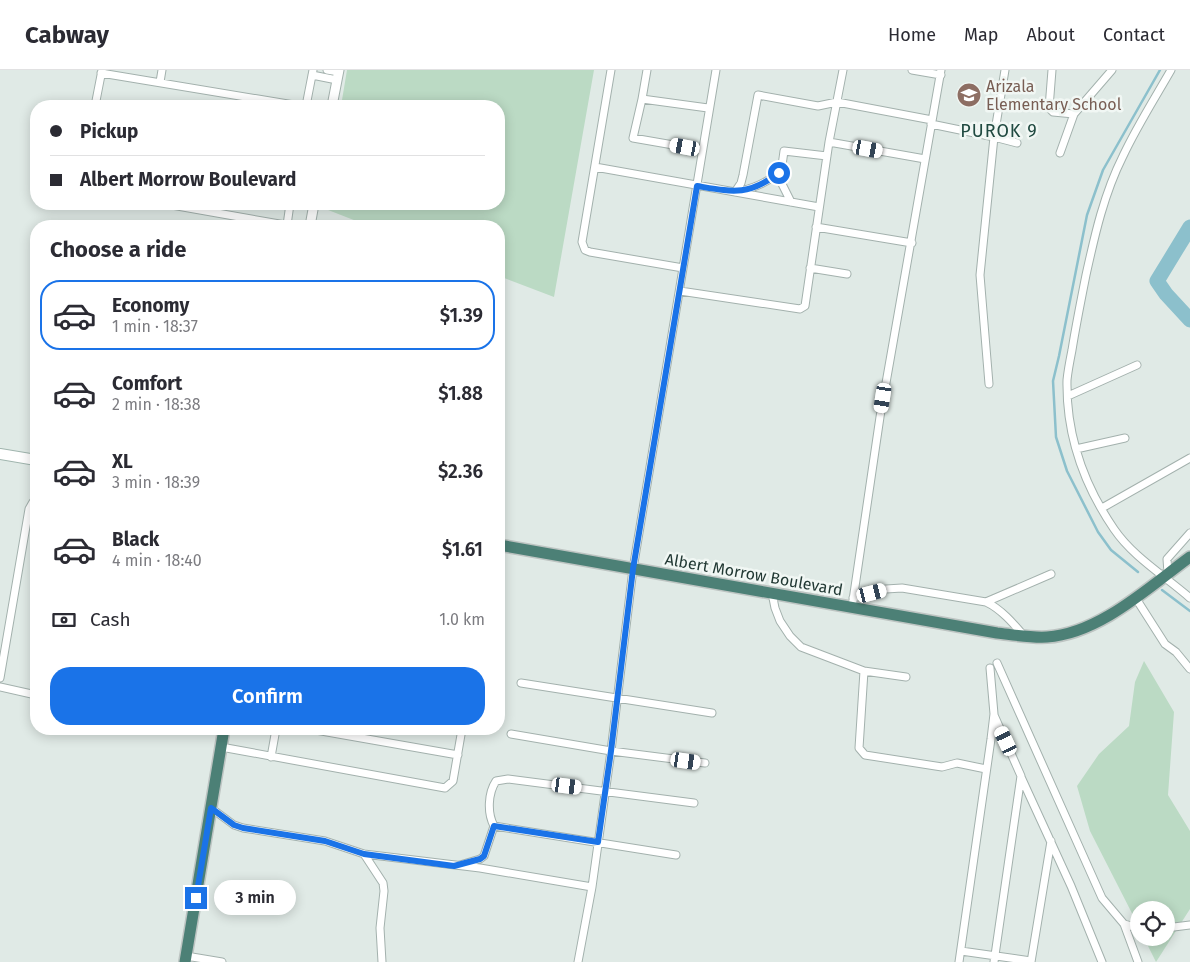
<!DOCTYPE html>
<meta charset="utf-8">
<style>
body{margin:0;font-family:"Fira Sans",sans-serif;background:#f7f7f7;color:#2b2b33;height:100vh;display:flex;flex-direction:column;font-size:19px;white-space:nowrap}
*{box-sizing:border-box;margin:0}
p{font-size:16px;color:#7c7c81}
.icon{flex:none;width:28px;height:28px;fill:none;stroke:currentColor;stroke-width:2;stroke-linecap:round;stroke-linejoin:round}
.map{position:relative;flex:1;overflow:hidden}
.side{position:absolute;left:30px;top:150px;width:475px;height:515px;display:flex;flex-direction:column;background:#fff;border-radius:20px;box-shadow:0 2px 12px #0003}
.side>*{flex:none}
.guide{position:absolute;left:30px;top:30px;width:475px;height:110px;border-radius:20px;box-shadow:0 2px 12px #0003;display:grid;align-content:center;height:110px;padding:0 20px;background:#fff}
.fabs{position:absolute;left:1130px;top:831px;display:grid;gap:10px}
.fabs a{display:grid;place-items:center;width:45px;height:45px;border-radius:50%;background:#fff;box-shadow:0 2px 12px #0003;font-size:25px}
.end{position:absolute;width:22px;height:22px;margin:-11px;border:6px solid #1a73e8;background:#fff;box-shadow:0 0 0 2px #fff}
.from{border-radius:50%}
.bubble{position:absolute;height:35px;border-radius:18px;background:#fff;box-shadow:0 2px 12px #0003;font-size:16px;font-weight:600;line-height:35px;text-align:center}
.car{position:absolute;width:15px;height:30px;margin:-15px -8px;border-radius:6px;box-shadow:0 0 4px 1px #0007;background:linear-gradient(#fff 24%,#345 0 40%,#fff 0 76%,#345 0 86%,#fff 0)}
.guide b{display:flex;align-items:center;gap:18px;height:48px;font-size:19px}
.guide b+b{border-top:1px solid #e1e1e2}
.guide i{width:12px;height:12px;background:#2b2b33}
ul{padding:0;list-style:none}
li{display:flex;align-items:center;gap:15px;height:70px;margin:0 10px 8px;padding:0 10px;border:2px solid transparent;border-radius:20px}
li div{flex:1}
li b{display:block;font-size:19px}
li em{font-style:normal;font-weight:600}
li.selected{border-color:#1a73e8}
li>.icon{width:45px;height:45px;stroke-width:1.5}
h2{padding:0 20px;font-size:22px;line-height:60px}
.pay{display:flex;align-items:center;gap:12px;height:55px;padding:0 20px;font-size:19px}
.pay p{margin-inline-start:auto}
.button{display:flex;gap:10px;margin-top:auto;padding:10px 20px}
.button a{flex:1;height:58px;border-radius:20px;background:#1a73e8;color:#fff;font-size:20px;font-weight:600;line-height:58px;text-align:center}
header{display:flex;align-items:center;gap:30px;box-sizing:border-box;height:70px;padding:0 25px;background:#fff;border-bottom:1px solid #e1e1e2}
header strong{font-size:24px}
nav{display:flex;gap:28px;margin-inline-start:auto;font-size:18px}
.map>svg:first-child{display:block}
.green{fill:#bbdac4}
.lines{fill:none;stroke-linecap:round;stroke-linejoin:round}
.stream{stroke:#8cc0cc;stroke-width:2.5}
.river{stroke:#8cc0cc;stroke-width:15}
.minor-casing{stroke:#a3b1ad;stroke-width:9}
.tertiary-casing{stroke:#a3b1ad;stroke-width:11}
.secondary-casing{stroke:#a0b5ae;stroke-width:12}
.trunk-casing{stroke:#bdc4c2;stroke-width:14}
.minor{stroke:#fff;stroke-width:7}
.tertiary{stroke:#fff;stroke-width:9}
.secondary{stroke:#fff;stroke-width:10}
.trunk{stroke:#4c8076;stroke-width:11}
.route{stroke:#1a73e8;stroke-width:6}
.labels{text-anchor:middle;stroke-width:5;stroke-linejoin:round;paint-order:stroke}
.education-label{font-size:16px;fill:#785e54;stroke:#f1f7f4;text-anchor:start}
.street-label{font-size:16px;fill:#223934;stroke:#f1f7f4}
.neighbourhood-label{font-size:18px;letter-spacing:1px;fill:#204a41;stroke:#f1f7f4}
</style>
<header>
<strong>Cabway</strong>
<nav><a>Home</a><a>Map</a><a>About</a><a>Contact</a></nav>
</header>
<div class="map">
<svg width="1190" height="892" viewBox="0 0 1190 892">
<rect width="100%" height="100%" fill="#e0eae6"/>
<!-- green -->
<path class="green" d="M347 0H594L554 227 499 206V156H369L323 138V134H499V36H341Z
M1144 591 1174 642 1168 725 1190 761V839L1156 892 1144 868H1166V840H1139V857L1090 761 1077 716 1099 684 1129 656 1135 612Z"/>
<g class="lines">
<!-- stream -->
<path class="stream" d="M1138 502 1111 480 1098 462 1067 401 1056 367 1053 311 1059 286 1087 145 1103 100 1160 0
M1162 520 1190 541"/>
<!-- river -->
<path class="river" d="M1190 157 1157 211 1166 224 1190 250"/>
<defs>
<path id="minor" d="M327 0 339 2
M611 0 582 172 585 180 590 182 683 198
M647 0 642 29 708 38
M912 0 941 5
M1005 0 994 67 1017 73
M1052 0 1049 38 1053 42 1074 44 1112 0
M1171 0C1155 28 1137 56 1123 86 1104 124 1095 164 1086 205 1081 230 1076 255 1072 280 1070 290 1068 300 1067 310 1066 364 1084 415 1114 459 1133 487 1165 506 1190 528
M101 3 300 36
M312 5 337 10
M160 12 162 0
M642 29 633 68 702 80
M95 36 102 0
M306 36 313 0
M931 54 994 67 980 205 989 314
M829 72 925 89
M1060 83 1074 44
M595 97 819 137
M740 121C756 118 767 112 779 103
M735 122 741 113 743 105 758 25 818 36 837 32 932 50
M791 132 780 110 784 81 827 86
M166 134 291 156
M287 155 290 134
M816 157 912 173
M810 198 847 204
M680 221 800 239 805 236 829 72 843 0
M1068 326 1137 295
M1076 379 1125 368
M1102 438 1190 388
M1168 503 1167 489 1190 463
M772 523 775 538 780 551 790 566 801 577 864 601 906 607
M1135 527 1165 574 1176 582 1190 599
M853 528 886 519 902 518 986 532C1001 539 1013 553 1024 566
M986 532 1051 504
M852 537 880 347 941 0
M997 593 1102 828 1124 854 1139 858
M864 601 859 678 865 685 942 697 957 693 986 699
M0 608 29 439 33 432 36 431
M521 613 712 643
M0 617 36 625
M310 659 458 685
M511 664 611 681 705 693
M221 677 445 718 453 711 462 659
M271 687 276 659
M1021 707 1071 816 1102 892
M211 738 234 755 243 758 325 771 364 784 480 798 592 817
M494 756 676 785
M364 784 383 813 384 821 380 858 382 892
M460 795 480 789 484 786 494 756C487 743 488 723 496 711L508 709 694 733
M1124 854 1138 892
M1166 858 1190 855
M961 881 1031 891
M186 886 222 892
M578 892 592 817 611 681 633 499 716 0
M959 892 991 669 994 644 990 598
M994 892 1021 706 994 645
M1031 892 1051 771"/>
<path id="tertiary" d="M332 36 339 0
M310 156 314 134"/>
<path id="secondary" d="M0 384 36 390"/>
<path id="trunk" d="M499 475 997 563C1014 565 1031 568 1047 567 1099 564 1149 517 1190 487
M185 892 224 659"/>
</defs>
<!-- minor casing -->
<use href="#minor" class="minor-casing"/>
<!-- tertiary casing -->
<use href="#tertiary" class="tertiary-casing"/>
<!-- secondary casing -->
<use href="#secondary" class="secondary-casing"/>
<!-- trunk casing -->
<use href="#trunk" class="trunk-casing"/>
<!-- minor -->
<use href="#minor" class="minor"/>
<!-- tertiary -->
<use href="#tertiary" class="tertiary"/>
<!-- secondary -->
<use href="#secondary" class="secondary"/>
<!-- trunk -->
<use href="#trunk" class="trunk"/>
</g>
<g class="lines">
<!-- route -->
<path class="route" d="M196 828 211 738 234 755 243 758 325 771 364 784 454 796 480 789 484 786 494 756 598 772 611 681 633 499 697 116C733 122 748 126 779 103"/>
</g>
<!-- icons -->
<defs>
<symbol id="school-disc" viewBox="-11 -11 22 22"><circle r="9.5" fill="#8d6e63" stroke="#f1f7f4"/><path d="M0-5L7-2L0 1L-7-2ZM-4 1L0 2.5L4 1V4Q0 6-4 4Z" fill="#fff"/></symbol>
</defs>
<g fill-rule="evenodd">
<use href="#school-disc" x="955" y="11" width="28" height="28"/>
</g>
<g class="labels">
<!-- education labels -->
<g class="education-label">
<text x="986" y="22">Arizala<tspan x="986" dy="18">Elementary School</tspan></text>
</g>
<!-- street labels -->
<g class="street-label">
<text transform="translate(754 504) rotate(10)" y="6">Albert Morrow Boulevard</text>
</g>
<!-- neighbourhood labels -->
<g class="neighbourhood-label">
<text x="999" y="67">PUROK 9</text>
</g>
</g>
</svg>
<div class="fabs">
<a><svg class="icon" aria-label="locate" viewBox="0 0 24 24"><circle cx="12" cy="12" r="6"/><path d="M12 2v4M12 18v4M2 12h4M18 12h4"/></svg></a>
</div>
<i class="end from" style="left:779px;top:103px"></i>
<i class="end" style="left:196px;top:828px"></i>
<div class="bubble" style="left:214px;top:810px;width:82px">3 min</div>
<i class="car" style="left:685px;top:77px;rotate:280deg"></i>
<i class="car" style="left:868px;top:79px;rotate:100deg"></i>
<i class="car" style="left:883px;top:328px;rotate:189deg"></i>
<i class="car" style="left:872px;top:523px;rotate:76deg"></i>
<i class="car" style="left:1006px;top:671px;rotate:335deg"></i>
<i class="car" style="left:686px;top:691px;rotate:98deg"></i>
<i class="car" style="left:567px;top:716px;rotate:97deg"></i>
<div class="guide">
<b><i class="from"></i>Pickup</b>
<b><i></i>Albert Morrow Boulevard</b>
</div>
<section class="side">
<h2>Choose a ride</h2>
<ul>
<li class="selected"><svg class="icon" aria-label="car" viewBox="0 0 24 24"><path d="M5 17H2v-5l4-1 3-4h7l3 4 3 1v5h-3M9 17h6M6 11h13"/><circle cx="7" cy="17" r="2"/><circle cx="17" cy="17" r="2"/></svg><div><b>Economy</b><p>1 min · 18:37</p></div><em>$1.39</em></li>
<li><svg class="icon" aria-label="car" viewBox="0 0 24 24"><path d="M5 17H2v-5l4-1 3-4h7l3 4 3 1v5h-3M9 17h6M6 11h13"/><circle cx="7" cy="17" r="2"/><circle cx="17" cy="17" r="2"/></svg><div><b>Comfort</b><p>2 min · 18:38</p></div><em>$1.88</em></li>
<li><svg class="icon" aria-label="car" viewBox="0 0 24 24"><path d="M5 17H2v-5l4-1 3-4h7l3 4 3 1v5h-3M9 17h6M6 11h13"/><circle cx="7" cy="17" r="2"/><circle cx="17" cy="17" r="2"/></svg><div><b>XL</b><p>3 min · 18:39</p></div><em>$2.36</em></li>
<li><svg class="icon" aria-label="car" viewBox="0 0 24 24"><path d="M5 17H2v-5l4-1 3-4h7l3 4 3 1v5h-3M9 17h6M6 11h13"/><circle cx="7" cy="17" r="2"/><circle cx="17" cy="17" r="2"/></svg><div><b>Black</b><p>4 min · 18:40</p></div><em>$1.61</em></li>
</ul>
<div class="pay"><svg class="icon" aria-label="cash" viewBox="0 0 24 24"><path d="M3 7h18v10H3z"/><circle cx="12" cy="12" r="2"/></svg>Cash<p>1.0 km</p></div>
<div class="button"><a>Confirm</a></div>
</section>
</div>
